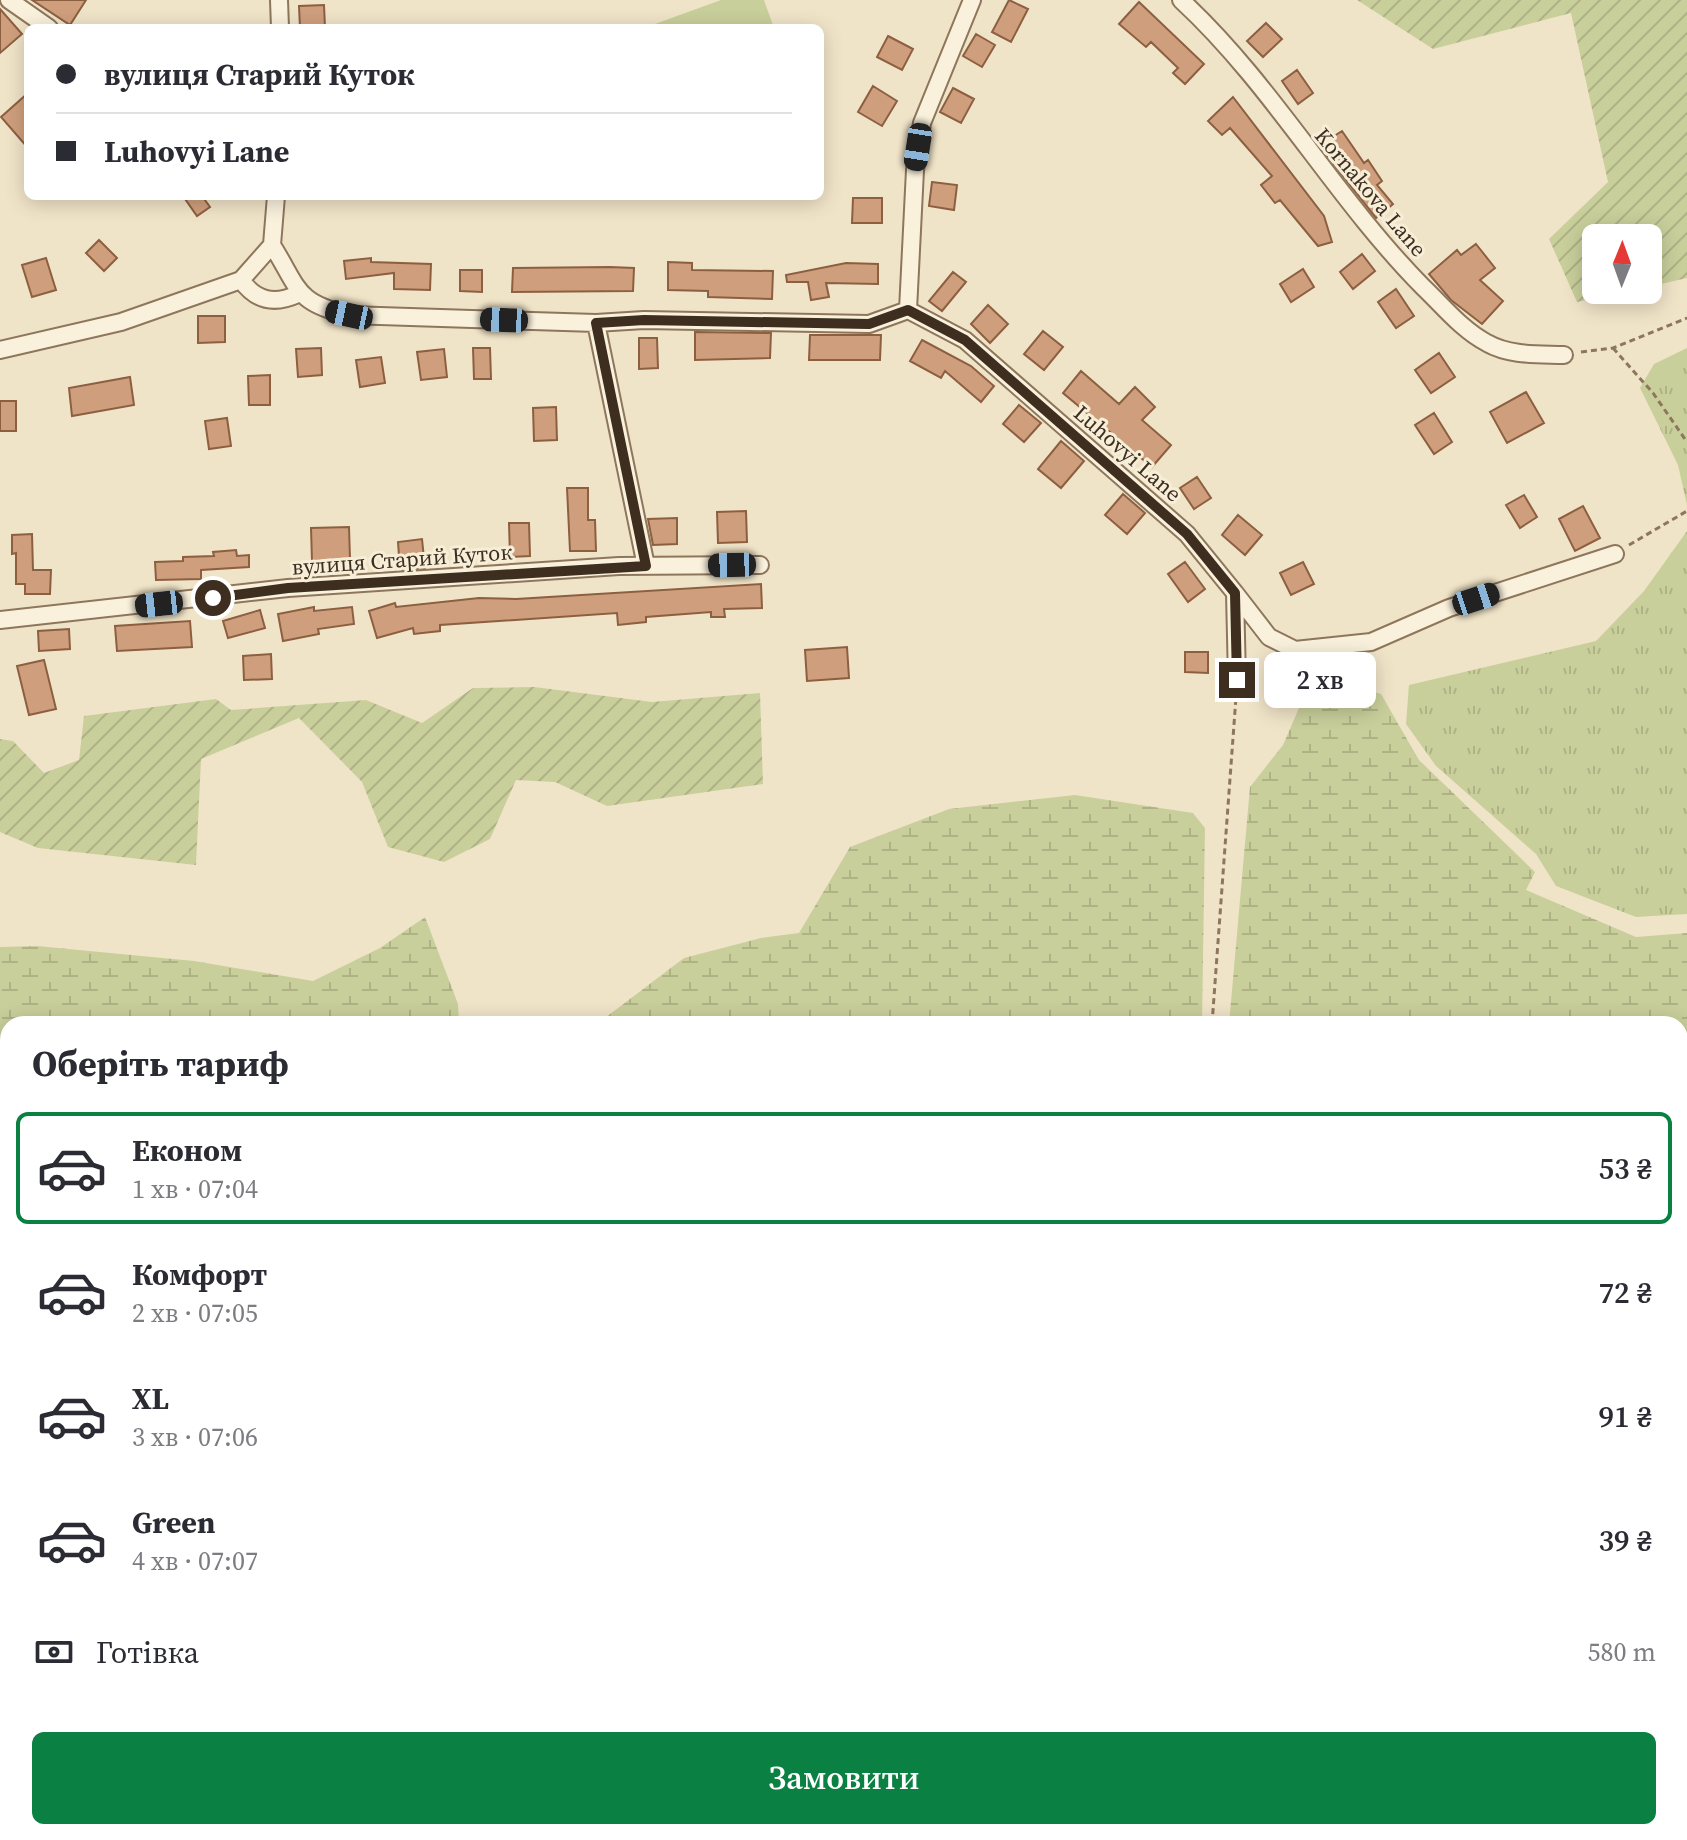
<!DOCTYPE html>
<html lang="uk">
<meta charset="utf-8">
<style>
body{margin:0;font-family:"Source Serif 4",serif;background:#f7f7f7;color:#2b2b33;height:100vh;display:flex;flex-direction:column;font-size:30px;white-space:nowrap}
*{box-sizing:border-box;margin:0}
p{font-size:26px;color:#7c7c81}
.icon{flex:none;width:44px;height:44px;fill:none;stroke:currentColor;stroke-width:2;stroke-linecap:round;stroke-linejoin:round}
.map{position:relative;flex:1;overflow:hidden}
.side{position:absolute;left:0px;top:1016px;width:1688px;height:824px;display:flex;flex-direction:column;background:#fff;border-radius:24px 24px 0 0;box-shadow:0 4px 20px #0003}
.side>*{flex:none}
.top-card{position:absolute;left:24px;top:24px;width:800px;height:176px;border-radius:12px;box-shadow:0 4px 20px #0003;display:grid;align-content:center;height:176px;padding:0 32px;background:#fff}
.needle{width:52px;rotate:1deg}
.controls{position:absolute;left:1582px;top:224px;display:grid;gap:16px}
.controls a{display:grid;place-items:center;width:80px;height:80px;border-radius:12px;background:#fff;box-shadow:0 4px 20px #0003;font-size:40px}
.end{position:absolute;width:36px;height:36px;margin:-18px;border:10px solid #3d2e20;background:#fff;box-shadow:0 0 0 4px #fff}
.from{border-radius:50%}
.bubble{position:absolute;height:56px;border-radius:12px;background:#fff;box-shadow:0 4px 20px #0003;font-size:26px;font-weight:600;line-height:56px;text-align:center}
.car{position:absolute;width:24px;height:48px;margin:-24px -12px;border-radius:10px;box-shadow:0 0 6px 2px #0007;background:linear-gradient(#222 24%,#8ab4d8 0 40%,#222 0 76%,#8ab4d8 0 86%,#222 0)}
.top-card b{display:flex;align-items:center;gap:28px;height:76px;font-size:30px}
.top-card b+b{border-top:2px solid #e1e1e2}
.top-card i{width:20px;height:20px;background:#2b2b33}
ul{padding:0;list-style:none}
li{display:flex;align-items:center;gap:24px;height:112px;margin:0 16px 12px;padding:0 16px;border:4px solid transparent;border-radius:12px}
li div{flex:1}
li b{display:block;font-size:30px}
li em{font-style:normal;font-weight:600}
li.active{border-color:#0b8043}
li>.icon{width:72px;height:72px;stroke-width:1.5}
h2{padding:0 32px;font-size:36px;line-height:96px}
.pay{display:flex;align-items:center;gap:20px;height:88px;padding:0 32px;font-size:30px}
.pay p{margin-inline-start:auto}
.primary-button{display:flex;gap:16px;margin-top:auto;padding:16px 32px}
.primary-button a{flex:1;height:92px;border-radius:12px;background:#0b8043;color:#fff;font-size:32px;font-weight:600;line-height:92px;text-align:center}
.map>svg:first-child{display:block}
.grass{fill:url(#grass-tufts)}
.wetland{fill:url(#wetland-marsh)}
.garden{fill:url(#garden-furrows)}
.pitch{fill:#c9cf9b}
.building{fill:#cf9f7d;stroke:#8d5f41;stroke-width:2}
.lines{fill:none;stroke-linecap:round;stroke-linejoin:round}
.street-casing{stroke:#8d765c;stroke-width:20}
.path{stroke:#8d765c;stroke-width:3;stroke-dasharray:6 4;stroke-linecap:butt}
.street{stroke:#faf1dc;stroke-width:16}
.route{stroke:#3d2e20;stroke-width:10}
.labels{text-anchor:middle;stroke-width:6;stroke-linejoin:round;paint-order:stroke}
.street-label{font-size:22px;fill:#3d2e20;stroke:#f7eed8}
</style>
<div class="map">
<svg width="1687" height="1840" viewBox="0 0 1687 1840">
<defs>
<pattern id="grass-tufts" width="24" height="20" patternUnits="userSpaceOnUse" patternTransform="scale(2)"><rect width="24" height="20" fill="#c9cf9b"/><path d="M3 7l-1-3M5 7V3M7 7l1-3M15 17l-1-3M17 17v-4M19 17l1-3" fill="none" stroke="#aeb285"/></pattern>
<pattern id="wetland-marsh" width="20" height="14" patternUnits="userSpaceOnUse" patternTransform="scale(2)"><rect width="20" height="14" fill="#c9cf9b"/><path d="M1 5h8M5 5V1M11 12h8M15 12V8" fill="none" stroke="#aeb285"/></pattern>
<pattern id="garden-furrows" width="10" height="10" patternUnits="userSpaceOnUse" patternTransform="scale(2)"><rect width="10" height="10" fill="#c9cf9b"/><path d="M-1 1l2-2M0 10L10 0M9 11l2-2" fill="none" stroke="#aeb285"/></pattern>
</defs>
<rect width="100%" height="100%" fill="#f0e4c8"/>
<!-- grass -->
<path class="grass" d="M1687 348V505L1678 465 1640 388 1654 364Z
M1687 531V914L1636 917 1556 886 1536 854 1436 766 1406 724 1409 685 1596 641 1644 591Z"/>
<!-- wetland -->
<path class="wetland" d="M1351 685 1381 694 1419 760 1535 872 1526 890 1636 937 1687 933V1386L1680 1394V1024H1229L1250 787 1283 745 1302 701Z
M1075 795 1193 813 1205 828 1202 1024H597L684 958 761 938 799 933 850 847 949 809Z
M425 917 458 1004 459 1024H8V1161L0 1157V947L37 946 194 961 313 981 380 948Z"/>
<!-- garden -->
<path class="garden" d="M1357 0H1687V278L1648 287V238H1596V290H1633L1577 302 1549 239 1608 182 1571 13 1433 49Z
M534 687 652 702 760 693 763 784 607 806 555 782 516 780 490 839 444 862 388 847 362 782 299 718 201 759 196 865 38 848 0 832V739L13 741 44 773 79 760 84 716 216 699 231 710 366 700 422 723 473 688Z"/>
<!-- pitch -->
<path class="pitch" d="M721 0H764L774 28H644Z"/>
<!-- building -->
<path class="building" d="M32 0H86L70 25Z
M1009 0 1028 9 1011 42 992 32Z
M1139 2 1204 64 1185 84 1173 73 1178 68 1151 42 1146 47 1119 24Z
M324 5 325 28H300L299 6Z
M0 9 22 34 0 53Z
M1266 23 1282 39 1263 57 1247 41Z
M976 34 995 45 982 67 963 56Z
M888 36 913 49 902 70 877 57Z
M1297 70 1313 93 1298 104 1282 81Z
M873 86 897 101 882 126 858 112Z
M953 88 974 99 961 123 940 112Z
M28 93V148L1 117Z
M1233 97 1324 216 1332 242 1318 246 1280 200 1275 203 1261 185 1272 176 1230 128 1222 135 1208 121Z
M1342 131 1364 163 1368 160 1382 181 1377 185 1393 204 1376 218 1325 153 1336 145 1331 138Z
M932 182 957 185 954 210 929 206Z
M183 196H202L210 207 197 216Z
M853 198H882V223H852Z
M99 240 117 258 104 271 86 253Z
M1476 244 1495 268 1480 280 1503 301 1482 324 1451 300 1429 274 1457 250 1461 255Z
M1362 254 1375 271 1353 289 1340 272Z
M46 258 56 290 32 297 22 265Z
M371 258V262L431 264 430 290 394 289V273L346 279 344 261Z
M668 262 692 263V270L773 271 772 299 708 297V291L668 290Z
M846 263 878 264V284L826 283 829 297 811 300 808 282H787L786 275Z
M610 267 634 268 633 291 512 292 513 268Z
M1303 269 1314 287 1291 302 1280 284Z
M460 270H482V292L460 291Z
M953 272 966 282 942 311 929 301Z
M1396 289 1414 316 1396 328 1378 302Z
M988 305 1008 324 990 343 971 324Z
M198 316H225V342L198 343Z
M1043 331 1063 347 1044 370 1024 354Z
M695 332 771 333 770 358 695 360Z
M810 335H881L880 360H809Z
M639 338H657L658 368 639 369Z
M922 340 971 366 994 386 981 402 945 371 941 378 910 361Z
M321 348 322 375 298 377 296 349Z
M473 348H490L491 379H474Z
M444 349 447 377 421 380 417 352Z
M1439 353 1455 377 1431 393 1415 370Z
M381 357 385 383 360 387 356 360Z
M1081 371 1119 404 1135 387 1155 407 1142 420 1171 445 1152 467 1063 393Z
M270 375V405H249L248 376Z
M130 377 134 405 72 416 69 388Z
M1526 392 1544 423 1507 443 1490 412Z
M0 401H16V431H0Z
M1019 405 1041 423 1024 442 1003 424Z
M556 407 557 440 534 441 533 408Z
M1434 413 1452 442 1434 454 1415 425Z
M227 418 231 446 209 449 205 421Z
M1061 441 1084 461 1061 488 1038 469Z
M1197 477 1211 498 1194 509 1180 488Z
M567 488H588V520H595L596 551H570Z
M1123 494 1145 513 1127 534 1105 515Z
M1524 495 1537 517 1520 528 1506 505Z
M1583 506 1600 538 1575 551 1559 519Z
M746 511 747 542 718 543 717 512Z
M1238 515 1262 535 1245 555 1222 535Z
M677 518V544L653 545 648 519Z
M509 523H529L530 556 510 557Z
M349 527 350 559 312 561 311 528Z
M32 534 33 570H51L50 594H25V584H16V553L12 554V535Z
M422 539 425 568 400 570 398 542Z
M236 550 237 556 249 555V567L201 570V579L156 580 155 562 183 561V557L214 556 213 552Z
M1185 562 1205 589 1188 602 1168 574Z
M1303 562 1314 584 1291 595 1280 573Z
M761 584 762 608 724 609 725 617H711V612L646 617V622L618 625 617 613 440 625V631L414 634 413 628 377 638 369 611 395 603 396 607 479 598 516 599Z
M314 607V611L352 607 354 624 318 629 319 634 283 641 278 614Z
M260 610 265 628 228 638 223 621Z
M190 621 192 647 117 651 115 626Z
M69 629 70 649 39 651 38 631Z
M847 647 849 678 807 681 805 650Z
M1185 652H1208V673L1185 672Z
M271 654 272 679 244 680 243 656Z
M44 660 56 709 29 715 17 666Z"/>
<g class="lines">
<defs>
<path id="street" d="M9 0 49 28
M279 0 280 28
M1181 0C1273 85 1335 198 1423 287 1443 306 1462 330 1487 343 1510 356 1538 354 1564 355
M272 245C299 288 295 303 349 315L596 323 644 320 869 324 908 310 915 170 922 123 972 0
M272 245 276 196
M241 280C256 301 274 305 298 294
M908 310 965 340 1187 534 1235 593 1237 680
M596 323 646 566
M0 350 121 322 241 280 272 245
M1235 593 1269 637 1295 650 1371 642 1449 608 1615 554
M0 620 288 588 619 566 760 565
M0 1495 8 1498
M0 1739 8 1742
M909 1832 954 1840
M1370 1832 1374 1840
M1014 1840 1015 1832"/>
</defs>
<!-- street casing -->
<use href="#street" class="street-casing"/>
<!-- path -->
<path class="path" d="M1613 348 1653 393 1687 442
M1581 352 1613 348 1687 318
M1629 545 1687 511
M1212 1024 1236 697"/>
<!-- street -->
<use href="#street" class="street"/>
</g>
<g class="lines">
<!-- route -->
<path class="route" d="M213 598 288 588 646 566 596 323 644 320 869 324 908 310 965 340 1187 534 1235 593 1237 680"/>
</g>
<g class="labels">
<!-- street labels -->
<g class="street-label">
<text transform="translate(1371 192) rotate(50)" y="8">Kornakova Lane</text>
<text transform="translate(1128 453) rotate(41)" y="8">Luhovyi Lane</text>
<text transform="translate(402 559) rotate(-4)" y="8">вулиця Старий Куток</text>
</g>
</g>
</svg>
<div class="controls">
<a><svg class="needle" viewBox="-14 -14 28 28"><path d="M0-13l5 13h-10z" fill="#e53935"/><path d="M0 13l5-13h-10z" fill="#7c7c81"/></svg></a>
</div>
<i class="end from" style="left:213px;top:598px"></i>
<i class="end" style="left:1237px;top:680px"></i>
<div class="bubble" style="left:1264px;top:652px;width:112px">2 хв</div>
<i class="car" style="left:918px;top:147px;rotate:189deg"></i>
<i class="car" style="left:349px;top:315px;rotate:282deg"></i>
<i class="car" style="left:504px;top:320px;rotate:272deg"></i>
<i class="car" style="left:732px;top:565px;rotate:269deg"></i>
<i class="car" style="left:1476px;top:599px;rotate:72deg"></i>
<i class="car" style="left:159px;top:604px;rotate:264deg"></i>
<div class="top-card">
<b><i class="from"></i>вулиця Старий Куток</b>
<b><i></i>Luhovyi Lane</b>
</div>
<section class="side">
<h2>Оберіть тариф</h2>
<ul>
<li class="active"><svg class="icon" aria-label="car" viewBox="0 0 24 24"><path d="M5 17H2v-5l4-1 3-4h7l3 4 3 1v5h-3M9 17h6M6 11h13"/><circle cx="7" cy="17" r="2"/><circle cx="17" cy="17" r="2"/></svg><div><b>Економ</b><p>1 хв · 07:04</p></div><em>53 ₴</em></li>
<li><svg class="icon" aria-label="car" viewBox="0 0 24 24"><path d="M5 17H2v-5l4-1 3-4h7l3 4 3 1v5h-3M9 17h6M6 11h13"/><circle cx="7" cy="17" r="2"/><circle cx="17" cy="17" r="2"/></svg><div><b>Комфорт</b><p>2 хв · 07:05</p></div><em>72 ₴</em></li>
<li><svg class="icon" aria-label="car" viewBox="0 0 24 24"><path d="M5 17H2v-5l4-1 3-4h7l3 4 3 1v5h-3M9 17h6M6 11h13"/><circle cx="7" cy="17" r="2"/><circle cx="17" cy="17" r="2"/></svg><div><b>XL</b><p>3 хв · 07:06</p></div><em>91 ₴</em></li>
<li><svg class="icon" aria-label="car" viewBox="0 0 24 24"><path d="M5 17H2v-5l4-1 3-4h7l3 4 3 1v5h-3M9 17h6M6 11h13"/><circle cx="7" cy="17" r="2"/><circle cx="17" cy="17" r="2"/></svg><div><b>Green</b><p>4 хв · 07:07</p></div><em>39 ₴</em></li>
</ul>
<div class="pay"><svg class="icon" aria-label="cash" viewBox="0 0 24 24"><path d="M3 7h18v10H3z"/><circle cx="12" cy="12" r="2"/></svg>Готівка<p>580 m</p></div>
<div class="primary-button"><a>Замовити</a></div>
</section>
</div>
